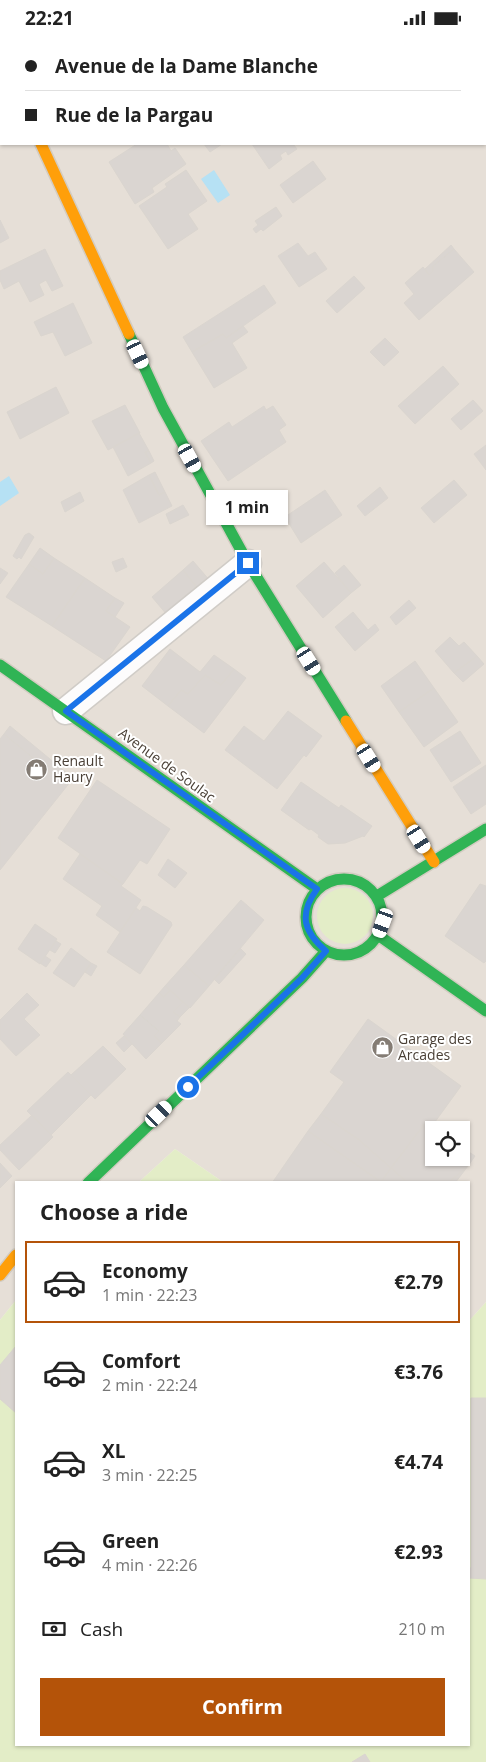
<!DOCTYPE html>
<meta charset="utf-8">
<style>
body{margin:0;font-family:"Open Sans",sans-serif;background:#f6f6f6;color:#222;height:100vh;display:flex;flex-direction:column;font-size:19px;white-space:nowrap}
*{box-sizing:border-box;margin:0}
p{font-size:16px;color:#767676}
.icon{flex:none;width:28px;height:28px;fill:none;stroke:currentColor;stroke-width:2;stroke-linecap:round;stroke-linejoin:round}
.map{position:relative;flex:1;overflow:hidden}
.drawer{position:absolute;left:15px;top:1146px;width:455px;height:565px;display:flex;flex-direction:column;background:#fff;border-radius:0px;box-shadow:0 1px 4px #0004}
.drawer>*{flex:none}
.top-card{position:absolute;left:0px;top:0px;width:486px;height:110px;box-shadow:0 1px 4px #0004;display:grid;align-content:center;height:110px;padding:0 25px;background:#fff}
.controls{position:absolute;left:425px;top:1086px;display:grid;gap:10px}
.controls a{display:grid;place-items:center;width:45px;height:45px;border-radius:0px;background:#fff;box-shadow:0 1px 4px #0004;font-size:25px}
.end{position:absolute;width:22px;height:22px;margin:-11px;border:6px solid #1a73e8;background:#fff;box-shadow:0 0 0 2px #fff}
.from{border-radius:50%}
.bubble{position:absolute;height:35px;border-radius:0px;background:#fff;box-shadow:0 1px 4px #0004;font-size:16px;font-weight:700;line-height:35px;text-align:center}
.car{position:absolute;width:15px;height:30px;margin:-15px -8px;border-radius:6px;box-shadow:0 0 4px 1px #0007;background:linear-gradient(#fff 24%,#345 0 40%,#fff 0 76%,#345 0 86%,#fff 0)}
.top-card b{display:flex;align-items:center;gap:18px;height:48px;font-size:19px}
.top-card b+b{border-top:1px solid #e0e0e0}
.top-card i{width:12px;height:12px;background:#222}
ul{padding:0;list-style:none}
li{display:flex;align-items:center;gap:15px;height:82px;margin:0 10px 8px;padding:0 15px;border:2px solid transparent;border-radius:0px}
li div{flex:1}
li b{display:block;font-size:19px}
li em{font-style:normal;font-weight:700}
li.selected{border-color:#b45309}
li>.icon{width:45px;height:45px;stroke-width:1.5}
h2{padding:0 25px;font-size:22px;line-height:60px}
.pay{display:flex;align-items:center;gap:12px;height:55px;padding:0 25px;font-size:19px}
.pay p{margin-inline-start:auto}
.primary-button{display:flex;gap:10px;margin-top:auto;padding:10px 25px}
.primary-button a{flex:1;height:58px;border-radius:0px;background:#b45309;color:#fff;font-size:20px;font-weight:700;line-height:58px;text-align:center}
.status{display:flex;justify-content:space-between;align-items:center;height:35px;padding:0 25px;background:#fff;direction:ltr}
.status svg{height:14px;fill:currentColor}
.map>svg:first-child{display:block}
.residential{fill:#e6dfd7;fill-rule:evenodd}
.green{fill:#e3edc7}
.water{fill:#b6e1f4}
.building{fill:#dad5d1;stroke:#dad5cf}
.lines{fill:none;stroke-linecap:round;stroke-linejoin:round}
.street-casing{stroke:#d0ccc7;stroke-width:29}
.fast-casing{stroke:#d3ccc1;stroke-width:14}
.slow-casing{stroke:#d3ccc1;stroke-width:14}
.street{stroke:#fdfcfc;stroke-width:26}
.fast{stroke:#30b455;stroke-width:11}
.slow{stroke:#ff9f0a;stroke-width:11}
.route{stroke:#1a73e8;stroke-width:6}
.labels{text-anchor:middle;stroke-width:4;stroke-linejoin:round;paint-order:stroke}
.poi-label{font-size:14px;fill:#493f35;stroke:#fff;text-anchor:start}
.street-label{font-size:14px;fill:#493f35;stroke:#fff}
</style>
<div class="status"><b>22:21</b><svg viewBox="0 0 49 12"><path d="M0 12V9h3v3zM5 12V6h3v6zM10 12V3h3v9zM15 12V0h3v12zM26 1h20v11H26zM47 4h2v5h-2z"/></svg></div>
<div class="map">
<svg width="486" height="1727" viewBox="0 0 486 1727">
<rect width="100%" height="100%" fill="#f2eeea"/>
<!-- residential -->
<path class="residential" d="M0 0H486V1267L469 1286V1148L223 1147 175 1114 139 1147 16 1148V1265L0 1285ZM1 1H485V109H1ZM434 1095H461V1122H434Z"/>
<!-- green -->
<path class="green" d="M317 881a28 28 0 1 1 56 0a28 28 0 1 1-56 0Z
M175 1114 223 1147H139Z
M16 1265V1710H469V1286L486 1267V1727H0V1285Z"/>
<!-- water -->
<path class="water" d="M214 135 230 160 218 168 201 144Z
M9 441 19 458 0 471V447Z"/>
<!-- building -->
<path class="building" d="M293 0H327L325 1Z
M137 109H167L171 116 175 113 186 129 152 153 154 157 135 169 109 127Z
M204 109H222L210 117Z
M252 109H293L297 114 288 120 286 116 280 120 282 124 269 134Z
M313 126 326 144 293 168 280 150Z
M186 135 207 166 188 179 198 194 168 214 139 171 167 152 165 149Z
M276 172 282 181 263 196 261 194 256 198 253 194 258 190 255 186Z
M0 185 9 203 0 208Z
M298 208 308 221 315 217 327 234 299 252 278 221Z
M451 210 454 214 433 231V236L429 240 425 234Z
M45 214 63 251 52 256 46 245 39 249 44 260 30 267 19 246 4 254 0 245V236Z
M454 214 474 237 419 285 404 268 414 259 405 248 423 232 429 240 433 236V231Z
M354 241 365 253 337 278 326 266Z
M264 250 276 268 226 303 223 299 192 317 183 302Z
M73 268 92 308 65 321 53 297 41 301 34 287Z
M243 291 248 297 232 308 247 333 214 353 192 317 223 299 226 303Z
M385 303 399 317 384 331 370 317Z
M443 331 459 349 415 389 398 371Z
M56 352 69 378 20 404 7 377Z
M473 365 483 376 461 395 451 384Z
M125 370 140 398 108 415 92 386Z
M264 371 266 375 273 371 286 390 279 395 286 407 228 446 201 406 229 387 232 392Z
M139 398 149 416 145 417 151 428 128 441 113 412Z
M486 410V435L474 419Z
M149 416 154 426 151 428 145 417Z
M155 437 165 457 159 460 149 440Z
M149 440 159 460 165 457 172 471 139 488 123 455Z
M454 445 467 460 434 488 421 473Z
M380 452 388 463 365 481 357 471Z
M325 455 342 480 301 508 285 482Z
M80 457 84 466 65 477 61 467Z
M183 470 189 480 170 489 166 479Z
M29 498 34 502 21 524 19 522 17 524 13 521 25 500Z
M40 513 54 523 43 539 29 529Z
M54 523 85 543 52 591 6 562 29 529 43 539Z
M123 523 127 532 116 537 112 527Z
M193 526 211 547 199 555 183 535Z
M324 527 351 558 323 583 296 551Z
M344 530 361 550 351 558 335 538Z
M0 533 8 538 0 549Z
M183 535 199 555 168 581 152 562Z
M85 543 115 563 106 576 130 592 106 626 52 591Z
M115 563 124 568 115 582 106 576Z
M409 565 416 573 396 590 390 582Z
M353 577 368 595 375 589 379 595 355 616 335 592Z
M450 602 459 611 464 607 477 621 454 638 435 616Z
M170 614 200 637 214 620 234 634 221 650 205 640 188 659 181 655 168 671 142 651Z
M477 621 484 629 463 647 454 638Z
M415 626 434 653 399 677 381 651Z
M234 634 246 643 204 698 168 671 181 655 188 659 205 640 221 650Z
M434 653 458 687 424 712 399 677Z
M288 676 322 701 306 722 304 720 277 754 225 715 244 691 264 706Z
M10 691 73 743 67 751 4 699Z
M460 696 481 728 451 747 430 715Z
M4 699 67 751 0 835V704Z
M486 730V769L471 779 453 752Z
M97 745 170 794 147 829 140 825 123 849 58 803Z
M301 747 339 773 341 770 372 791 364 802 363 801 345 808 328 809 318 802 319 800 311 794 309 795 281 775Z
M80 819 123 849 121 851 141 865 120 897 96 880 102 871 63 844Z
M168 824 187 838 175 853 158 840Z
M480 849 486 851V926L484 928 445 901Z
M241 865 264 885 209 951 184 930Z
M143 871 147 872 171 887 172 890 140 939 107 917 136 873 140 876Z
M35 889 57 904 40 929 18 914Z
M56 906 61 909 55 918 50 915Z
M71 913 91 928 74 952 53 938Z
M240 913 246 919 219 949 214 944Z
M45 921 51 925 46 932 40 928Z
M91 928 97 931 91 941 85 937Z
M184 930 209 951 190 973 165 951Z
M165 951 170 955 164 962 159 958Z
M170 955 183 967 173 977 180 982 177 986 181 989 162 1008 154 1001 159 996 140 980 159 958 164 962Z
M27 958 39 970 24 984 40 1000 16 1021 0 1004V985Z
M183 967 189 973 180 982 173 977Z
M140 980 159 996 154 1001 162 1008 146 1024 123 999Z
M368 984 461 1051 432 1091 426 1087 391 1133 358 1104 321 1079 344 1047 330 1037Z
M124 1001 132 1009 124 1017 116 1008Z
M103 1011 126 1034 95 1064 71 1040Z
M68 1037 91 1060 51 1100 27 1076Z
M321 1079 358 1104 391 1133 381 1147 308 1096Z
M32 1080 53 1102 19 1135 0 1115V1110Z
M426 1087 438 1095H434V1122H461V1112L475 1121 468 1131 448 1148H408L391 1133Z
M308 1096 381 1147 391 1133 408 1148H272Z
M0 1128 12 1141 0 1153Z
M468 1131 455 1148H448Z
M16 1311V1378L0 1364V1330Z
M471 1363H486V1544L469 1543V1533H471Z
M365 1719 370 1727H352Z"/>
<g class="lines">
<defs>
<path id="street" d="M0 19 1 21
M66 676 248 528"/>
<path id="fast" d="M129 299 163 373 248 528 346 686
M0 630 317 854
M306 882a38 38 0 1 1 76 0a38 38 0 1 1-76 0Z
M377 861 486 794
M378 900 486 976
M88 1148 302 943 326 916"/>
<path id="slow" d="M41 109 129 299
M346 686 434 827
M0 1240 16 1220"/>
</defs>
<!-- street casing -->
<use href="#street" class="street-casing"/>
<!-- fast casing -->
<use href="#fast" class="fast-casing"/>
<!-- slow casing -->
<use href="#slow" class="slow-casing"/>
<!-- street -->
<use href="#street" class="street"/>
<!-- fast -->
<use href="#fast" class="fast"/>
<!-- slow -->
<use href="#slow" class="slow"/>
</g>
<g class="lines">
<!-- route -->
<path class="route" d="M188 1052 302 943 326 916C304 897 298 880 317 854L66 676 248 528"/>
</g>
<!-- icons -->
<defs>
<symbol id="shop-disc" viewBox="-11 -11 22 22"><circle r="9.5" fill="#847c74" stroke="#fff"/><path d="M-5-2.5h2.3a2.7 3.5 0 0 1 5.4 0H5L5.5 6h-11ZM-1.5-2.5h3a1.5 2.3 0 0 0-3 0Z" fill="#fff"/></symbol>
</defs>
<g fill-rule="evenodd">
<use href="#shop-disc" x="24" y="722" width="25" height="25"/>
<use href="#shop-disc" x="370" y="1000" width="25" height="25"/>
</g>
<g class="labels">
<!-- poi labels -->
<g class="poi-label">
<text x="53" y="731">Renault<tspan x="53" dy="16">Haury</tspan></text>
<text x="398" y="1009">Garage des<tspan x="398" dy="16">Arcades</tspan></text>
</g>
<!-- street labels -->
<g class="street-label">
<text transform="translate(167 730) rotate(36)" y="5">Avenue de Soulac</text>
</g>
</g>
</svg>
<div class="controls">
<a><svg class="icon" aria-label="locate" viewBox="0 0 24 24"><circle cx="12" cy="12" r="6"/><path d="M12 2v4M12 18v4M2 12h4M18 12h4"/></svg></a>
</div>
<i class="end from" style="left:188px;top:1052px"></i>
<i class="end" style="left:248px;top:528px"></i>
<div class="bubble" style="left:206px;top:455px;width:82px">1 min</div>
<i class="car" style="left:138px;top:319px;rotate:155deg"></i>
<i class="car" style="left:190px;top:423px;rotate:151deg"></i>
<i class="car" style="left:309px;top:626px;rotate:148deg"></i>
<i class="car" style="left:369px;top:723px;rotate:148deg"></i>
<i class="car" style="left:419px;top:804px;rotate:148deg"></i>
<i class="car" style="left:383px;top:888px;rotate:200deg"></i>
<i class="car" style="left:159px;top:1079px;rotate:46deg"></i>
<div class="top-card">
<b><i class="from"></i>Avenue de la Dame Blanche</b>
<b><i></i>Rue de la Pargau</b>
</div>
<section class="drawer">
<h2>Choose a ride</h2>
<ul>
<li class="selected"><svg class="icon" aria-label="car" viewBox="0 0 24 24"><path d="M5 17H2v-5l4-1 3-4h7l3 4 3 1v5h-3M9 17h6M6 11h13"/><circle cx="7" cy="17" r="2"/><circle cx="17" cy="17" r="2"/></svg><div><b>Economy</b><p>1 min · 22:23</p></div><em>€2.79</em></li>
<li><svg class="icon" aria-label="car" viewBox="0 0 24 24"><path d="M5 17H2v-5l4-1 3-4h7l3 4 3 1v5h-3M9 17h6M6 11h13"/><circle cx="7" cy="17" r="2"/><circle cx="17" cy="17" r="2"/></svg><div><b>Comfort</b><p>2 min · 22:24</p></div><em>€3.76</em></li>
<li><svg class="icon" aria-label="car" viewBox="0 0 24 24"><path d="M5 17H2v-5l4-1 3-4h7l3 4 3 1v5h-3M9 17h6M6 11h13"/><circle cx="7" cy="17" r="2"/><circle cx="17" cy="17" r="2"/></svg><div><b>XL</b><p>3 min · 22:25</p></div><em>€4.74</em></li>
<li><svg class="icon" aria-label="car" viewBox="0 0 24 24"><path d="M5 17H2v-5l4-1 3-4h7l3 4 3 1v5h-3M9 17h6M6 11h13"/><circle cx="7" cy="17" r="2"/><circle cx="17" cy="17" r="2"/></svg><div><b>Green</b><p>4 min · 22:26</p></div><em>€2.93</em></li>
</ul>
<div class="pay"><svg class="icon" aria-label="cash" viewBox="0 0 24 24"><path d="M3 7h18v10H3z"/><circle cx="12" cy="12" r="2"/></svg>Cash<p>210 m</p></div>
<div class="primary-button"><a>Confirm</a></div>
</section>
</div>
